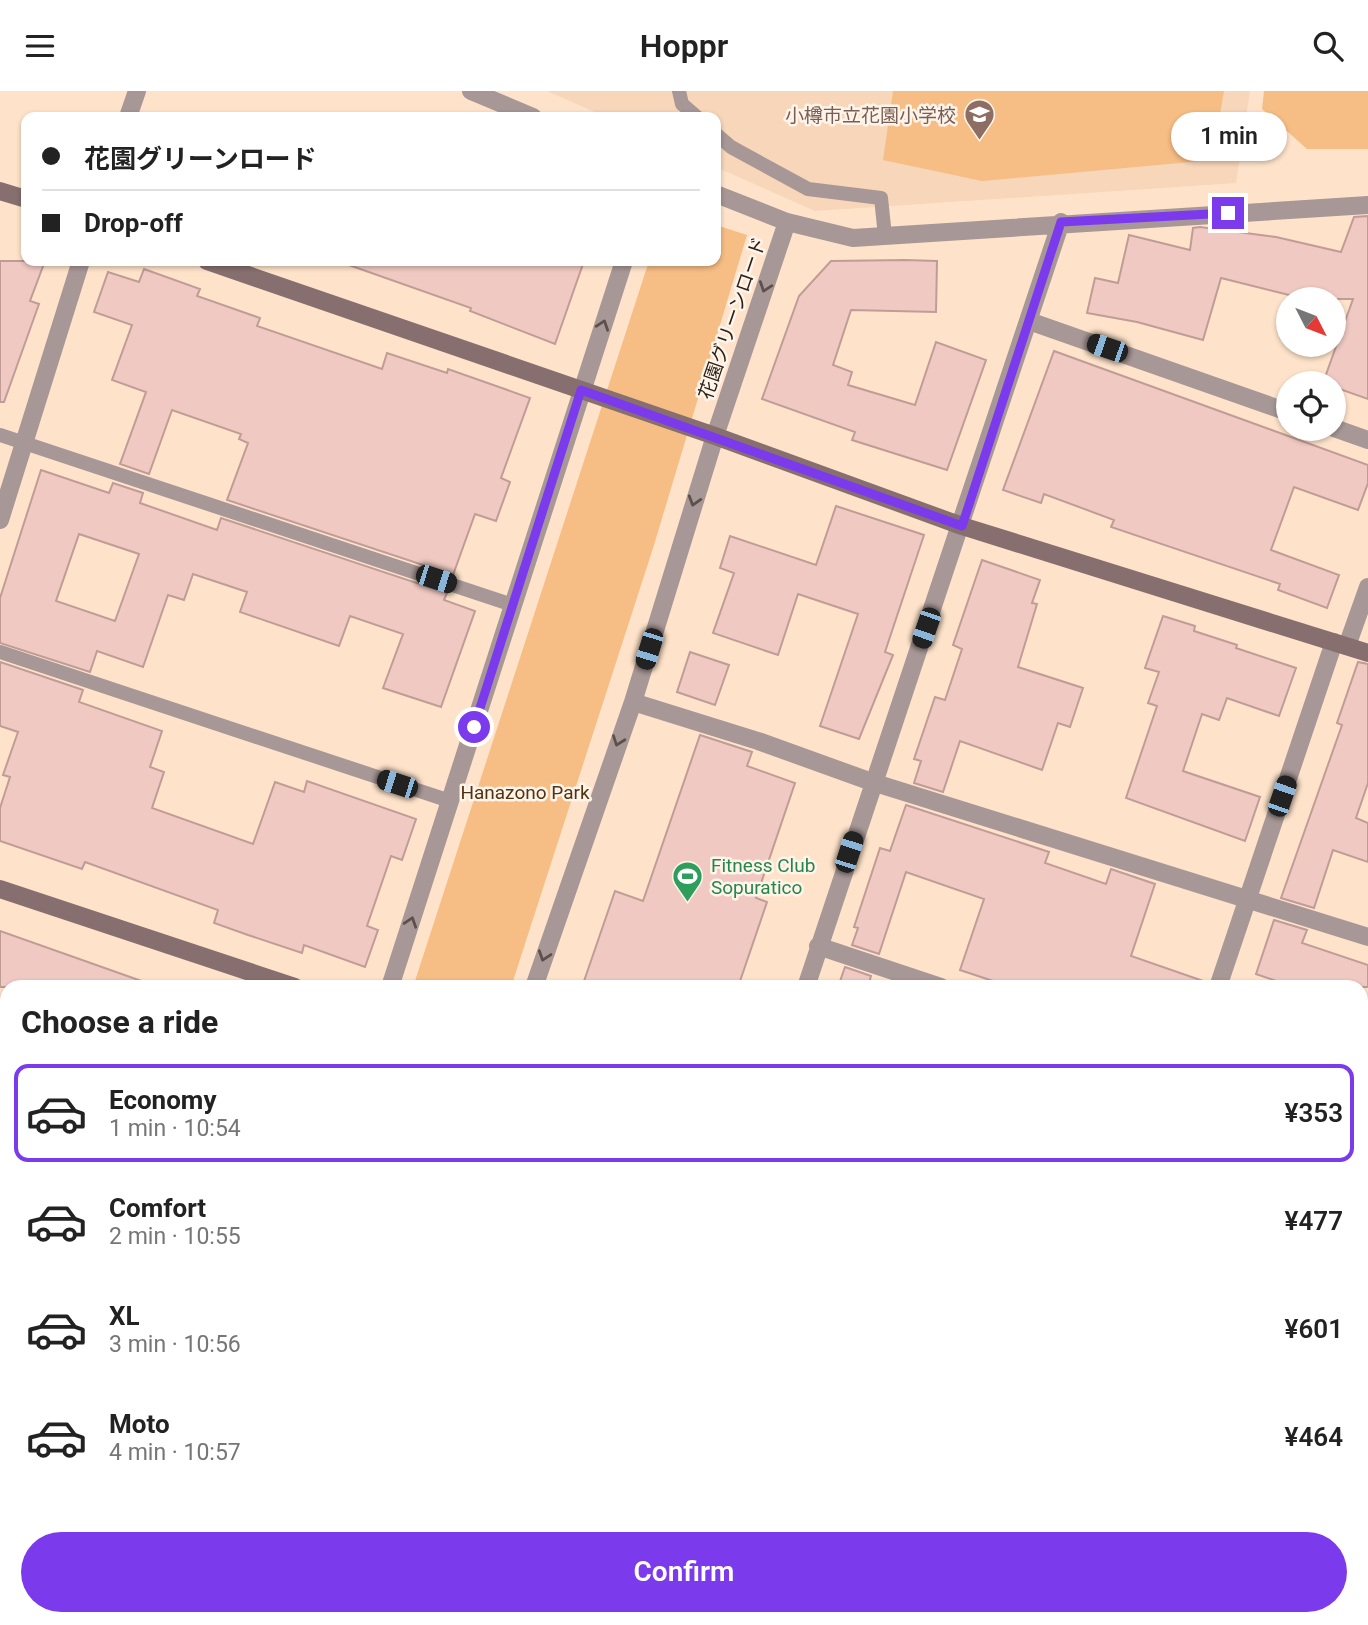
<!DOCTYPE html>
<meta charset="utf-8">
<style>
body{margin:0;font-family:Roboto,"Noto Sans JP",sans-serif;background:#f6f6f6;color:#222;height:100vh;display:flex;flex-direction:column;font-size:26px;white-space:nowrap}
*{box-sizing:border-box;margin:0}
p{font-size:23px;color:#767676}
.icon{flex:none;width:38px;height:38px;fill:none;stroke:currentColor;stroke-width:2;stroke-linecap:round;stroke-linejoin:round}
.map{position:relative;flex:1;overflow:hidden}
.drawer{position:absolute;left:0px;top:889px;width:1368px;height:646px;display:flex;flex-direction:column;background:#fff;border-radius:21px 21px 0 0;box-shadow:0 2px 5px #0004}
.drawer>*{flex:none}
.guide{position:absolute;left:21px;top:21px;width:700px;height:154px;border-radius:14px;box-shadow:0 2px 5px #0004;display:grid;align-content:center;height:154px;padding:0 21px;background:#fff}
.needle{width:46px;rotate:132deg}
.fabs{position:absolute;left:1276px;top:196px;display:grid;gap:14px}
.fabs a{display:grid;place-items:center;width:70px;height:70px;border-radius:50%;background:#fff;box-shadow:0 2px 5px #0004;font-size:35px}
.end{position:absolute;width:32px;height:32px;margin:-16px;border:9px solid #7c3aed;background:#fff;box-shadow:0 0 0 4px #fff}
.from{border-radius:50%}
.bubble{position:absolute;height:49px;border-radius:24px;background:#fff;box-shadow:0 2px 5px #0004;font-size:23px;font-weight:600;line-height:49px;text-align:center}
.car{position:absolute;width:21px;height:42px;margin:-21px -10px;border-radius:9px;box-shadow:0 0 5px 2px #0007;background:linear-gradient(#222 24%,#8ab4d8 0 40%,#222 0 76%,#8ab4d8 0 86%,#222 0)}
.guide b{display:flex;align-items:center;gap:24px;height:66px;font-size:26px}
.guide b+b{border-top:2px solid #e0e0e0}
.guide i{width:18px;height:18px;background:#222}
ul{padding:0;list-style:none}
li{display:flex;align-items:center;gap:21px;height:98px;margin:0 14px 10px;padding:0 7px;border:4px solid transparent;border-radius:14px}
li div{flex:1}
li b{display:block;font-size:26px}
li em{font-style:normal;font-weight:600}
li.selected{border-color:#7c3aed}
li>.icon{width:63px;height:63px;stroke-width:1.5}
h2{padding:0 21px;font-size:32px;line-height:84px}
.cta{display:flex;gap:14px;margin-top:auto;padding:14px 21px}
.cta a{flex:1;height:80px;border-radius:42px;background:#7c3aed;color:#fff;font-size:28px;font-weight:600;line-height:80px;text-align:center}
header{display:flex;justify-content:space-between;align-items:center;height:91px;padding:0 21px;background:#fff;font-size:32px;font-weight:600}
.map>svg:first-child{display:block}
.built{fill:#f7d6b9}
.green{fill:#f6bd84}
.building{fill:#efc9c2;stroke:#c19c96;stroke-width:2;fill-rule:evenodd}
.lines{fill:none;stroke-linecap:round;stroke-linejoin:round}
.lane{stroke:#a79796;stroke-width:14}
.street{stroke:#a79796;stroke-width:18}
.secondary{stroke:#876f6f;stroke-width:18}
.highway{stroke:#5c3c3c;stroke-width:21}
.oneway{stroke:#5d504a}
.route{stroke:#7c3aed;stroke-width:9}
.labels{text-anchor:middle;stroke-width:5;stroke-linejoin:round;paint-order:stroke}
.education-label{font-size:19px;fill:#785e54;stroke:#fff4ea;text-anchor:end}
.street-label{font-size:19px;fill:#2b2118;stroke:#fff4ea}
.park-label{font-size:19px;fill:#513312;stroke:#fff4ea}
.leisure-label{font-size:19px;fill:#27864d;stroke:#fff4ea;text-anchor:start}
</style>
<header><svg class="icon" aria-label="menu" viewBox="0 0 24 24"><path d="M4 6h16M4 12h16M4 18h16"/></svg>Hoppr<svg class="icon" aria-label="search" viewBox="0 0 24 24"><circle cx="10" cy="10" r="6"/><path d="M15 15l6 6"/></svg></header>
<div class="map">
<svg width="1368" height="1534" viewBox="0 0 1368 1534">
<rect width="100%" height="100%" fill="#fee3ca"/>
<!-- built -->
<path class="built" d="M547 0H1250L1236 92 815 120 716 76V26H606Z"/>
<!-- green -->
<path class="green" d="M893 0H1224L1212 69 982 90 883 69Z
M1264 0H1368V58H1307L1262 18Z
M716 134 747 144 654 454 511 896H413L649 170H716Z
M209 1528H309L307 1534H207Z"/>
<!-- building -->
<path class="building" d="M1368 125V308L1334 296V292H1323L1353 208H1305L1221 187 1203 249 1137 231 1087 222 1095 187 1118 192 1129 144 1190 159 1193 137 1200 136 1276 146 1341 161 1354 126Z
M905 169 937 170 936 221 851 219 833 274 852 281 848 294 915 314 936 251 986 269 947 379 852 349 855 341 762 308 799 205 831 170Z
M0 170H45L30 210 39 213 4 311H0Z
M350 170H584L555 253 470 220 471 217 349 174Z
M144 178 200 198 197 205 260 227 257 235 382 278 387 262 447 282 448 278 530 307 501 387 510 391 496 430 475 423 453 484 227 409 248 352 239 348 241 343 172 319 149 383 120 373 146 301 112 289 132 234 94 221 108 181 139 191Z
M1054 260 1368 374V392L1358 419 1294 396 1271 459 1339 484 1327 517 1278 499 1280 493 1111 436 1114 429 1044 403 1041 412 1003 399Z
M41 379 109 402 113 392 143 402 140 412 217 439 221 427 447 502 444 509 475 520 441 616 383 597 403 543 350 525 339 555 240 521 247 501 193 483 184 509 168 504 143 576 97 560 90 581 0 552V507ZM79 443 139 463 115 530 56 510Z
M836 415 924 444 885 561 893 564 859 648 820 635 858 523 798 503 778 564 713 542 734 482 720 477 730 445 816 474Z
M982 469 1040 489 1032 512 1037 513 1018 576 1083 597 1070 636 1058 632 1042 679 960 650 943 701 914 692 921 670 914 668 935 606 945 609 962 558 953 554Z
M1163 525 1195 535 1194 540 1237 554 1236 557 1296 577 1279 625 1227 607 1219 629 1202 623 1183 680 1260 706 1245 750 1126 707 1157 615 1148 612 1159 581 1145 577Z
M690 561 729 574 715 614 677 601Z
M0 571 83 599 79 611 162 640 150 676 164 681 152 717 253 753 275 691 304 701 307 690 416 728 402 769 391 765 367 835 378 839 365 876 304 854 302 862 248 844 214 832 218 819 85 771 82 778 0 750V717L10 686 3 684 18 641 0 635Z
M1358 571 1368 573V692L1356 727 1368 732V771L1333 759 1314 817 1281 807 1342 634 1337 632Z
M700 644 752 661 747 675 795 692 756 807 767 811 738 896H582L615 800 643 810Z
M906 714 1049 761 1045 772 1106 793 1111 778 1155 793 1131 865 1206 891 1205 896H1011L960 879 984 808 906 781 879 863 852 854 858 837 854 836 880 757 890 760Z
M1274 829 1307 839 1302 852 1368 874V896H1294L1256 883Z
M0 840 147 892 146 896H0Z
M845 876 871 885 868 896H838Z"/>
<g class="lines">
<!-- lane -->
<path class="lane" d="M679 0 682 13 697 26
M716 43 731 56 808 98 881 107 885 145
M0 344 513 514
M0 561 450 710"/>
<!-- street -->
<path class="street" d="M471 0 533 26
M128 26 137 0
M716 103 787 131 853 147 1368 114
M1029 230 1288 321
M1334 337 1368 349
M0 429 81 170
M1347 555 1368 496
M633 611 758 650 872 691 1368 846
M818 855 941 896
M390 896 624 170
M534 896 633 611 715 345 787 131
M806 896 1061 131
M1218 896 1334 551
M0 972 7 975
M1362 1036 1368 1038
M0 1135 7 1137
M0 1303 7 1305
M1184 1528 1203 1534
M188 1534 190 1528
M333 1534 335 1528
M601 1534 603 1528
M1014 1534 1016 1528"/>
<!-- secondary -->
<path class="secondary" d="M0 100 26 108
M207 170 715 345 962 435 1368 562
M0 798 295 896
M1362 1251 1368 1253"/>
<!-- highway -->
<path class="highway" d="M0 1534H2"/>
</g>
<!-- one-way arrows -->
<defs><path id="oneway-chevron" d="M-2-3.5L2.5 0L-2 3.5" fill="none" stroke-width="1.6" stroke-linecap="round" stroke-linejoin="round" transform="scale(1.75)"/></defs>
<g class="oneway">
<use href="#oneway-chevron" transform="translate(765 196) rotate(109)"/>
<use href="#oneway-chevron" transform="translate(603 234) rotate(-71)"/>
<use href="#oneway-chevron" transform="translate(694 410) rotate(107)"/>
<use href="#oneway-chevron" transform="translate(618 650) rotate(110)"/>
<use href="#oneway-chevron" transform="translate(411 831) rotate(-72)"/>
<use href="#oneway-chevron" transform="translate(544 865) rotate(108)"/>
</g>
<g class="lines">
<!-- route -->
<path class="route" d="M474 636 581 299 962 435 1061 131 1228 122"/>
</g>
<!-- icons -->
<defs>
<symbol id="school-pin" viewBox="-11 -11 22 30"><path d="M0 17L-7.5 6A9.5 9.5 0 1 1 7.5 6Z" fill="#8d6e63" stroke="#fff4ea"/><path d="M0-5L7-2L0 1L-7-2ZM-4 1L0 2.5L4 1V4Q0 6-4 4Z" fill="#fff"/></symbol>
<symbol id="stadium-pin" viewBox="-11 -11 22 30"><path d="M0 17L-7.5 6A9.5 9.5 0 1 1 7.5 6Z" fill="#2e9e5b" stroke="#fff4ea"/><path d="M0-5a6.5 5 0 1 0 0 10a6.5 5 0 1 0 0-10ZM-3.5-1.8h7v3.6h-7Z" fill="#fff"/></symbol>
</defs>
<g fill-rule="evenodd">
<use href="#school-pin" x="962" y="6" width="35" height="47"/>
<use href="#stadium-pin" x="670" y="768" width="35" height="47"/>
</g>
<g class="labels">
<!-- education labels -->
<g class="education-label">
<text x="956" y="31">小樽市立花園小学校</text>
</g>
<!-- street labels -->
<g class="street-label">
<text transform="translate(732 227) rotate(-71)" y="7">花園グリーンロード</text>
</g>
<!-- park labels -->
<g class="park-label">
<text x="525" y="708">Hanazono Park</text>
</g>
<!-- leisure labels -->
<g class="leisure-label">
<text x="711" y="781">Fitness Club<tspan x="711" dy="22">Sopuratico</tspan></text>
</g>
</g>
</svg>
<div class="fabs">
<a><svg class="needle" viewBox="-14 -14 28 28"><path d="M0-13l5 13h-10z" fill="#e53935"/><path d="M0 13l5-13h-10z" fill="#767676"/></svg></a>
<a><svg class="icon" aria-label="locate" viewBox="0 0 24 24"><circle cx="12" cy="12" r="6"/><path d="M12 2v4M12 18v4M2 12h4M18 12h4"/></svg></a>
</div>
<i class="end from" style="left:474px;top:636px"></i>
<i class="end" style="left:1228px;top:122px"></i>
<div class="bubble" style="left:1171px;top:21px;width:116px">1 min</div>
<i class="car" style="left:1107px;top:257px;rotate:289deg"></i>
<i class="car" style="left:436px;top:488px;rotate:108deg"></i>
<i class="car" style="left:926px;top:537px;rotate:199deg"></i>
<i class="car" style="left:649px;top:558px;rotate:197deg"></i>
<i class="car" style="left:397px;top:693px;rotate:288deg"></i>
<i class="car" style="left:1282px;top:705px;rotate:19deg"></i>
<i class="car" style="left:849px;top:761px;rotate:18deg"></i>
<div class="guide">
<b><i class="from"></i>花園グリーンロード</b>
<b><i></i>Drop-off</b>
</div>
<section class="drawer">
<h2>Choose a ride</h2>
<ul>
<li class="selected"><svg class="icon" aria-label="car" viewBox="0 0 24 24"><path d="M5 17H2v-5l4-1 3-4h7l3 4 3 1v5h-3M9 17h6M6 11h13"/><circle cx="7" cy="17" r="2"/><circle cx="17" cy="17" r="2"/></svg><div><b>Economy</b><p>1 min · 10:54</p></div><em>¥353</em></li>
<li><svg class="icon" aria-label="car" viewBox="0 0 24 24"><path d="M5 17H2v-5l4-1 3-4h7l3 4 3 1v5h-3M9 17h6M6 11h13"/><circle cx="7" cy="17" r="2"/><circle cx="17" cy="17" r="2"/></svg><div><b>Comfort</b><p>2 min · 10:55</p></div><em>¥477</em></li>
<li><svg class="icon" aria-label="car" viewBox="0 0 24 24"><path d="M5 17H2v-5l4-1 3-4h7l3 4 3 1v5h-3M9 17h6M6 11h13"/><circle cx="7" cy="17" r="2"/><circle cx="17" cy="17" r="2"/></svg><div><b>XL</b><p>3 min · 10:56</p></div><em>¥601</em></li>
<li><svg class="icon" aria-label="car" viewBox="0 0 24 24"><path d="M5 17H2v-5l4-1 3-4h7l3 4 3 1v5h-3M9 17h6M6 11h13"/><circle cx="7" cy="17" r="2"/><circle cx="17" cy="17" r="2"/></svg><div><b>Moto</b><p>4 min · 10:57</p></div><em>¥464</em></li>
</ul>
<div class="cta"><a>Confirm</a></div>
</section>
</div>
